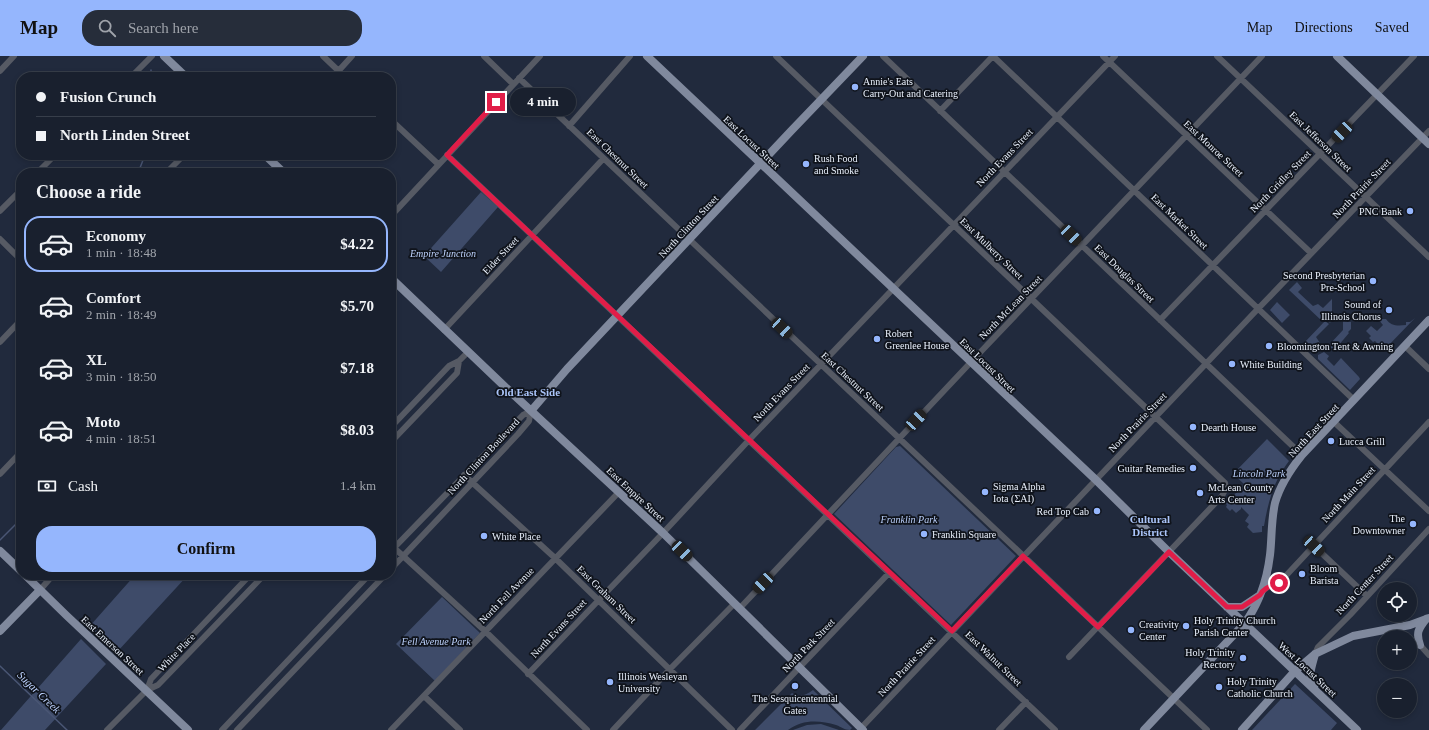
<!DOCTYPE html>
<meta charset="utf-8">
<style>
body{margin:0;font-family:"Times New Roman",serif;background:#262d3a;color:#f1f3f6;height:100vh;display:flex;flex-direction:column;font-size:15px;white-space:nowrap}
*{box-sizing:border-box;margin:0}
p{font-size:13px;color:#9fa3aa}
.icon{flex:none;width:22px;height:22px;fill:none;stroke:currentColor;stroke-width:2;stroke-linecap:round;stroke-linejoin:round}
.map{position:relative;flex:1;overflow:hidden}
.side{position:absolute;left:16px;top:112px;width:380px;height:412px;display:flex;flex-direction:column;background:#19202e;border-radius:16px;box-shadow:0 2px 6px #0003,0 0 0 1px #373e4a}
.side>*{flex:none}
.guide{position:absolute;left:16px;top:16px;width:380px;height:88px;border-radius:16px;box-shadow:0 2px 6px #0003,0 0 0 1px #373e4a;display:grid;align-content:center;height:88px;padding:0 20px;background:#19202e}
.fabs{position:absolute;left:1377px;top:526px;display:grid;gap:8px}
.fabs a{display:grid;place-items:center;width:40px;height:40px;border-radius:50%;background:#19202e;box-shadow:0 2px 6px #0003,0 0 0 1px #373e4a;font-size:20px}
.end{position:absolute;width:18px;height:18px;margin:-9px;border:5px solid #e11d48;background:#fff;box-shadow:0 0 0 2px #fff}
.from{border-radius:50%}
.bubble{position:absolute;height:28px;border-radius:14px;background:#19202e;box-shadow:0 2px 6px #0003,0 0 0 1px #373e4a;font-size:13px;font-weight:700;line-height:28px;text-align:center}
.car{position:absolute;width:12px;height:24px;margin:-12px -6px;border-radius:5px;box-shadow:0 0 3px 1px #0007;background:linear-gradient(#222 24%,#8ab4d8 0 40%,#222 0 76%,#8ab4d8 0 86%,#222 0)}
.guide b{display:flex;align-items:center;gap:14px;height:38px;font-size:15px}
.guide b+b{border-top:1px solid #373e4a}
.guide i{width:10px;height:10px;background:#f1f3f6}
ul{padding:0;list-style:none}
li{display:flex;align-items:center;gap:12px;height:56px;margin:0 8px 6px;padding:0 12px;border:2px solid transparent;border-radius:16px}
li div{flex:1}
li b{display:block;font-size:15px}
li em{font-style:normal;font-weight:700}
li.on{border-color:#95b6fd}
li>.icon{width:36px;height:36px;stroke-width:1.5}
h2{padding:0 20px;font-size:18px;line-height:48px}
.pay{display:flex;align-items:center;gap:10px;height:44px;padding:0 20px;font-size:15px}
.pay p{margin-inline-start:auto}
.primary-button{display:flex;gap:8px;margin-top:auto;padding:8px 20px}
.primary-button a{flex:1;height:46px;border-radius:16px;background:#95b6fd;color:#111;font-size:16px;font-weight:700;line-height:46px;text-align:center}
header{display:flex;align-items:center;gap:24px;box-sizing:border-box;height:56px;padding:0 20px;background:#95b6fd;color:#111}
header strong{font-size:19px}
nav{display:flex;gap:22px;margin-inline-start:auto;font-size:14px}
.search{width:280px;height:36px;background:#262d3a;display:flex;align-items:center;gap:10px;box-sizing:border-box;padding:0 14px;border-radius:16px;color:#9fa3aa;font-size:15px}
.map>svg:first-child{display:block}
.green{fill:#3e4b69}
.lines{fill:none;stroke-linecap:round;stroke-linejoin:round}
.stream{stroke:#4a5674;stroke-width:1.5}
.minor{stroke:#565a64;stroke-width:6}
.major{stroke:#80899d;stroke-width:8}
.route{stroke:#e11d48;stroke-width:5}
.poi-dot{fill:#95b6fd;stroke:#0f131b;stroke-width:1.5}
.labels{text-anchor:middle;stroke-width:3.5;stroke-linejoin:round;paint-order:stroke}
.poi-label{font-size:10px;fill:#eaf1fd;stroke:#0f131b;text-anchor:start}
.street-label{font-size:10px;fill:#eaf1fd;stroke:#0f131b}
.park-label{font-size:10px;font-style:italic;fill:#bcd1fc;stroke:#0f131b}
.neighbourhood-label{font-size:11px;font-weight:bold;fill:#abc5fa;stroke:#0f131b}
.water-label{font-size:11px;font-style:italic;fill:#bed3ff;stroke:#0f131b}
</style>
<header>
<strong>Map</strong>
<div class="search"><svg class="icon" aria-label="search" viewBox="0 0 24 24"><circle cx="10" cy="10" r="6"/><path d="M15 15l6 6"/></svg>Search here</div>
<nav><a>Map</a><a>Directions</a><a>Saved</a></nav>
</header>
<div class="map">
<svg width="1429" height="674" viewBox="0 0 1429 674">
<rect width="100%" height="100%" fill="#212a3d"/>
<!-- green -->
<path class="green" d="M481 136 498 151 441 216 424 200Z
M1297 226 1302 232 1298 236 1313 250 1318 248 1323 252 1332 243V263L1330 267 1326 262 1322 265 1289 234Z
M1277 246 1290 259 1282 267 1270 254Z
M1343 261 1347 264V266H1351V273L1348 276 1349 277 1338 290 1340 293 1331 292 1329 289 1343 274Z
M1415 262 1384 294 1375 285 1373 286 1369 282 1371 280 1366 275 1371 270 1377 275 1383 269 1378 263H1386C1391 270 1397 270 1406 269V266H1410Z
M1325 265 1329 268 1316 281 1320 287 1312 295 1304 287Z
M1324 296 1329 300 1327 303 1334 310 1341 302 1359 321 1360 323 1350 334 1318 303V299Z
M1267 383 1289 405C1274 424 1268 446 1264 470H1262V476L1253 477 1247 471 1249 468 1245 465 1249 459 1250 460 1241 451V453L1236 457 1232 453 1230 455 1226 451 1227 449 1226 448 1244 428 1233 418Z
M900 390 1016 500 951 569 834 458 896 391Z
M135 519H188L117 596 89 571Z
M442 541 480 577 435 625 396 588Z
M81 583 106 608 45 674H1Z
M1295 628 1337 667 1331 674H1252Z
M813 634 852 672 850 674C844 674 842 671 836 669 820 664 802 663 788 674H755L792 637C800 642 806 639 813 634Z
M821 668 839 674H793L807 669Z"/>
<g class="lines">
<!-- stream -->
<path class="stream" d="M151 14V21
M138 117 145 99
M0 484 21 463
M0 610 67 674"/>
<!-- minor -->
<path class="minor" d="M323 0 345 21
M484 0 513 28
M776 0 1225 427 1226 432 1222 440 1069 601
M883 0 1302 399
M993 0 1354 344
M1103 0 1311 197
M1217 0 1429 201
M0 15 14 0
M131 21 152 0
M333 21 352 0
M519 22 1207 674
M940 55 993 0
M391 64 438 108
M569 70 630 0
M447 99 1055 674
M37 117 55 99
M166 117 184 99
M0 155 21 134
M391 160 540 0
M0 183 21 204
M1160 264 1414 0
M444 274 603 103
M0 286 21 264
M1405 290 1429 313
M1334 366 1429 455
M391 371 449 310 459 305 468 296
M391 386 457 317 459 305
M0 418 21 396
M464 419 555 502 732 674
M391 489 485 575 587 674
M1314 490 1367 540
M391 495 523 359 531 355
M391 513 518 378 529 365 531 355
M40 534 53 519
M1261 536 1269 530 1281 525 1429 366
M740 552 971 306 1262 0
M1420 589 1429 599
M1315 598 1318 591 1350 559 1429 473
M528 618 663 477 749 384 1115 0
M147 634 158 629 264 519
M424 640 460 674
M861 672 1253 258 1429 75
M107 674 147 634 151 623 250 519
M222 674 369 519
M237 674 385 519
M391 674 619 436
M613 674 670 613 735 547
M740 674 889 517
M999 674 1026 646"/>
<!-- major -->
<path class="major" d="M164 0 186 21
M647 0 1096 424 1169 496 1357 674
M1337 0 1429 88
M265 99 284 117
M391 222 501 327 663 477 863 674
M531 355 567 313 791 75 863 0
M0 495 21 515
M25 519 66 559 188 674
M1227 551H1242L1260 539
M1393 573 1406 581
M0 575 40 534
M1420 589C1416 577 1418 573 1426 563
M1314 631C1307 620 1312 610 1315 598
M1144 674 1244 568C1259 548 1267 524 1270 499 1272 482 1271 465 1275 447 1280 429 1290 414 1302 399L1429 264
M1242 674 1295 615 1315 598 1353 580 1410 569 1429 562"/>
</g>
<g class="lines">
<!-- route -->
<path class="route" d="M496 46 447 99 952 575 1023 500 1098 571 1169 496 1227 551H1242L1260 539C1264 531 1272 530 1279 527"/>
</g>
<!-- markers -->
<g class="poi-dot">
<circle cx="855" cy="31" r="4"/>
<circle cx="806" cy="108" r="4"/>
<circle cx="1410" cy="155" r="4"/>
<circle cx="1373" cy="225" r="4"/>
<circle cx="1389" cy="254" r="4"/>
<circle cx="877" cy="283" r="4"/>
<circle cx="1269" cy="290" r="4"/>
<circle cx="1232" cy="308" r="4"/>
<circle cx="1193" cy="371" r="4"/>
<circle cx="1331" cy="385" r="4"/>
<circle cx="1193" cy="412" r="4"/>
<circle cx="985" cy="436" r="4"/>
<circle cx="1200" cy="437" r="4"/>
<circle cx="1097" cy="455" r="4"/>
<circle cx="1413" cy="468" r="4"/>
<circle cx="924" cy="478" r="4"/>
<circle cx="484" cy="480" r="4"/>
<circle cx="1302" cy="518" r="4"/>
<circle cx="1186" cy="570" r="4"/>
<circle cx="1131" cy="574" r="4"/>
<circle cx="1243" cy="602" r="4"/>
<circle cx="610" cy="626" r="4"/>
<circle cx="795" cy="630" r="4"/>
<circle cx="1219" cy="631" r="4"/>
</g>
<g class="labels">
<!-- poi labels -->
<g class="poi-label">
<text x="863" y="29">Annie's Eats<tspan x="863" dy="12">Carry-Out and Catering</tspan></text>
<text x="814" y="106">Rush Food<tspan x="814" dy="12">and Smoke</tspan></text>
<text x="1402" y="159" text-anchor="end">PNC Bank</text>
<text x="1365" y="223" text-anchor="end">Second Presbyterian<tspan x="1365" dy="12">Pre-School</tspan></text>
<text x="1381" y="252" text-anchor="end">Sound of<tspan x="1381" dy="12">Illinois Chorus</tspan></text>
<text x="885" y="281">Robert<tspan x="885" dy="12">Greenlee House</tspan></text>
<text x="1277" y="294">Bloomington Tent &amp; Awning</text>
<text x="1240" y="312">White Building</text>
<text x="1201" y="375">Dearth House</text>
<text x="1339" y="389">Lucca Grill</text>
<text x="1185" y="416" text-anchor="end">Guitar Remedies</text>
<text x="993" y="434">Sigma Alpha<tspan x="993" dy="12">Iota (ΣΑΙ)</tspan></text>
<text x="1208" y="435">McLean County<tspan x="1208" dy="12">Arts Center</tspan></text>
<text x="1089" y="459" text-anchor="end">Red Top Cab</text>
<text x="1405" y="466" text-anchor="end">The<tspan x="1405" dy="12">Downtowner</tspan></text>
<text x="932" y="482">Franklin Square</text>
<text x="492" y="484">White Place</text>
<text x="1310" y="516">Bloom<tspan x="1310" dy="12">Barista</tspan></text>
<text x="1194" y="568">Holy Trinity Church<tspan x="1194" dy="12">Parish Center</tspan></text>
<text x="1139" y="572">Creativity<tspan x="1139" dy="12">Center</tspan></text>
<text x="1235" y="600" text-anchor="end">Holy Trinity<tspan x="1235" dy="12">Rectory</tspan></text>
<text x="618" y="624">Illinois Wesleyan<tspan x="618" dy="12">University</tspan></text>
<text x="1227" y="629">Holy Trinity<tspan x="1227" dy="12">Catholic Church</tspan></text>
<text x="795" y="646" text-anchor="middle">The Sesquicentennial<tspan x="795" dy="12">Gates</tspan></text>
</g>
<!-- street labels -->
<g class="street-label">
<text transform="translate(1321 85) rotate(44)" y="4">East Jefferson Street</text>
<text transform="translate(752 86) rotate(43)" y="4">East Locust Street</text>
<text transform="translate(1214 92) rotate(43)" y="4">East Monroe Street</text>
<text transform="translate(1004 101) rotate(-46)" y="4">North Evans Street</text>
<text transform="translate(618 102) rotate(44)" y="4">East Chestnut Street</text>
<text transform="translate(1280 125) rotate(-46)" y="4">North Gridley Street</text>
<text transform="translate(1361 132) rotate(-46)" y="4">North Prairie Street</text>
<text transform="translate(1180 165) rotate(44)" y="4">East Market Street</text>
<text transform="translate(688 170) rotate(-47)" y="4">North Clinton Street</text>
<text transform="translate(992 192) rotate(44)" y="4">East Mulberry Street</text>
<text transform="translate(500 199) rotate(-47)" y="4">Elder Street</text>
<text transform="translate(1125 217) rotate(44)" y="4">East Douglas Street</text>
<text transform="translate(1010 251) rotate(-46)" y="4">North McLean Street</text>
<text transform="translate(988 309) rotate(44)" y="4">East Locust Street</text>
<text transform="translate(853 325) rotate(43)" y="4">East Chestnut Street</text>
<text transform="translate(781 336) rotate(-46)" y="4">North Evans Street</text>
<text transform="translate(1137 366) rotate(-46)" y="4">North Prairie Street</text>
<text transform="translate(1313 374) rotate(-47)" y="4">North East Street</text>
<text transform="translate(483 400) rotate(-47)" y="4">North Clinton Boulevard</text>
<text transform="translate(636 438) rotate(43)" y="4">East Empire Street</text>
<text transform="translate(1348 438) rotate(-47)" y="4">North Main Street</text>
<text transform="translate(1364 528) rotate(-47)" y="4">North Center Street</text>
<text transform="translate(607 538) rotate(44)" y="4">East Graham Street</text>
<text transform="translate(506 539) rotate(-46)" y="4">North Fell Avenue</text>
<text transform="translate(558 572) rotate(-47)" y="4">North Evans Street</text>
<text transform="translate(113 589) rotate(43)" y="4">East Emerson Street</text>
<text transform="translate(808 589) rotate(-46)" y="4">North Park Street</text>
<text transform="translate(176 596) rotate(-46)" y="4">White Place</text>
<text transform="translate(994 602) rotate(44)" y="4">East Walnut Street</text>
<text transform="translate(906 610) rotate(-47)" y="4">North Prairie Street</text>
<text transform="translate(1308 613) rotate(43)" y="4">West Locust Street</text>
</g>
<!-- park labels -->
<g class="park-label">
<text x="443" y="201">Empire Junction</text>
<text x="1259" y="421">Lincoln Park</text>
<text x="909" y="467">Franklin Park</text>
<text x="436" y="589">Fell Avenue Park</text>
</g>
<!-- neighbourhood labels -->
<g class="neighbourhood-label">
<text x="528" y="340">Old East Side</text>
<text x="1150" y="467">Cultural<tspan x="1150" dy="13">District</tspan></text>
</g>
<!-- water labels -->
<g class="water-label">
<text transform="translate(39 636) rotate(44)" y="4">Sugar Creek</text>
</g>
</g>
</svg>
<div class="fabs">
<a><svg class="icon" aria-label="locate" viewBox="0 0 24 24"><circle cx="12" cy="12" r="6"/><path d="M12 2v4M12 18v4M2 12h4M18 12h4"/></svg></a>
<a>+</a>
<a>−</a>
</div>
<i class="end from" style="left:1279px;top:527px"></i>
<i class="end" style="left:496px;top:46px"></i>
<div class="bubble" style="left:510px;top:32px;width:66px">4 min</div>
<i class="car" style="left:1342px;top:76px;rotate:224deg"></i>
<i class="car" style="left:1071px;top:179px;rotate:134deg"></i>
<i class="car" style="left:782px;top:272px;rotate:133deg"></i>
<i class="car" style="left:916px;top:364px;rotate:43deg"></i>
<i class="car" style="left:1314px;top:490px;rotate:133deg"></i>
<i class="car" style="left:682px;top:495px;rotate:134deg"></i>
<i class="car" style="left:763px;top:527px;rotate:224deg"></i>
<div class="guide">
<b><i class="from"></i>Fusion Crunch</b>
<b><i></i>North Linden Street</b>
</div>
<section class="side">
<h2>Choose a ride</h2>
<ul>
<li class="on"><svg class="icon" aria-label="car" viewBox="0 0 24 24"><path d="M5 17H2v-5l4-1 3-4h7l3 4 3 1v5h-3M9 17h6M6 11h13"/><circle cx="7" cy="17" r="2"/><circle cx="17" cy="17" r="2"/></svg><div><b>Economy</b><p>1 min · 18:48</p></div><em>$4.22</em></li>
<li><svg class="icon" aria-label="car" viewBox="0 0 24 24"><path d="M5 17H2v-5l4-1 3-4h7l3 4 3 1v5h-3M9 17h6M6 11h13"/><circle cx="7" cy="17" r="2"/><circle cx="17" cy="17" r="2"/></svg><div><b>Comfort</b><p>2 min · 18:49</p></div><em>$5.70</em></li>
<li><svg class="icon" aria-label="car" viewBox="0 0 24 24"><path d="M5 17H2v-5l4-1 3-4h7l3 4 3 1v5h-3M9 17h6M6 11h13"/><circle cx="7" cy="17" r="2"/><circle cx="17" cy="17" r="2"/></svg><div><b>XL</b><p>3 min · 18:50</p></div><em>$7.18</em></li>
<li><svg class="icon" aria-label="car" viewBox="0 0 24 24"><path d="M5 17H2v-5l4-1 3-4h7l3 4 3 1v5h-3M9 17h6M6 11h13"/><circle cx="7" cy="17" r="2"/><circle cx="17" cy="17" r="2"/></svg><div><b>Moto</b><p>4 min · 18:51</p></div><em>$8.03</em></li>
</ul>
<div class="pay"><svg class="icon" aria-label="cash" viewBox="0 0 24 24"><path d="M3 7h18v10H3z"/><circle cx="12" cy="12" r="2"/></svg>Cash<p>1.4 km</p></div>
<div class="primary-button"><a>Confirm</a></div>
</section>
</div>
